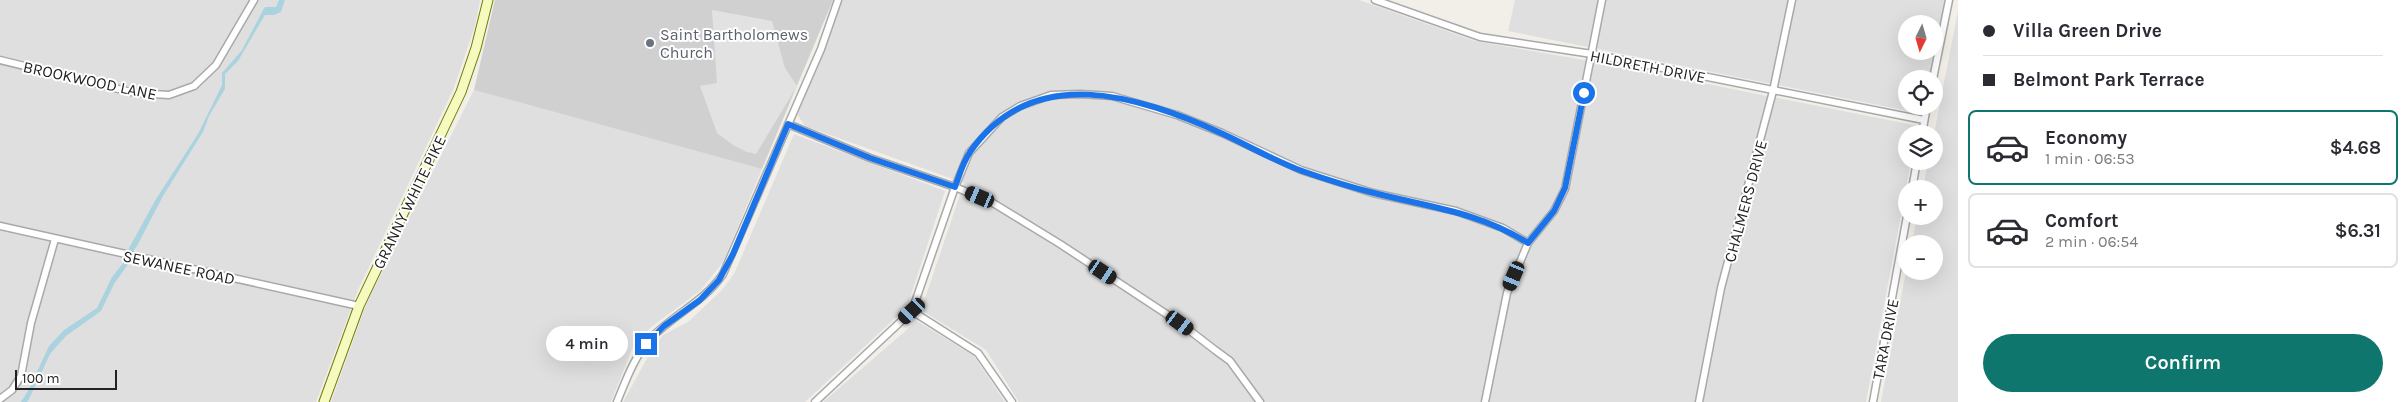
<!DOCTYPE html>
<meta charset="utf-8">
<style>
body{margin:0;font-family:Karla,sans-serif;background:#f7f7f7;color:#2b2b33;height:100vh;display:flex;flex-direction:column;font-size:19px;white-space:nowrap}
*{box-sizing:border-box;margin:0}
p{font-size:16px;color:#7c7c81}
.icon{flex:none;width:28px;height:28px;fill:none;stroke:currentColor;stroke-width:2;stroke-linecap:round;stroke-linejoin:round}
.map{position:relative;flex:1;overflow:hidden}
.details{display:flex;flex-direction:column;background:#fff;width:450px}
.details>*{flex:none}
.hud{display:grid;align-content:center;height:110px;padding:0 25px;background:#fff}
.needle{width:32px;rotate:185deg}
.buttons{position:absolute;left:1898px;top:15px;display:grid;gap:10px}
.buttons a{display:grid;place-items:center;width:45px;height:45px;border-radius:50%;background:#fff;box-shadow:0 5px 20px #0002;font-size:25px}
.scale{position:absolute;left:15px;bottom:12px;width:102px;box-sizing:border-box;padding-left:5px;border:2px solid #222;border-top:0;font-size:14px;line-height:18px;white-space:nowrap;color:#222;-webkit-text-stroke:4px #fff;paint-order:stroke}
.end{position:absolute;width:22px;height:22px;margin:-11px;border:6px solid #1a73e8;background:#fff;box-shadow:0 0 0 2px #fff}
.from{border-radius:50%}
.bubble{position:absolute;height:35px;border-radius:18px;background:#fff;box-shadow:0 5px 20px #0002;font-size:16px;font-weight:600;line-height:35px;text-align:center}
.car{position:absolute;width:15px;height:30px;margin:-15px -8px;border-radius:6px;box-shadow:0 0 4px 1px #0007;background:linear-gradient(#222 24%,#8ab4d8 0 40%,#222 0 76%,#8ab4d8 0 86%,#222 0)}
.hud b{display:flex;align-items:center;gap:18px;height:48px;font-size:19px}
.hud b+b{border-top:1px solid #e1e1e2}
.hud i{width:12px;height:12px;background:#2b2b33}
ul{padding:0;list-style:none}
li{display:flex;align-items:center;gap:15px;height:75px;margin:0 10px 8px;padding:0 15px;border:2px solid #e1e1e2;border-radius:8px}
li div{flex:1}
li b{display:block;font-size:19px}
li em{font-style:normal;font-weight:600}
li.active{border-color:#0f766e}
li>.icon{width:45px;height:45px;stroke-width:1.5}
.primary-button{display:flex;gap:10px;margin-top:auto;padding:10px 25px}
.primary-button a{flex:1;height:58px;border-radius:30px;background:#0f766e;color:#fff;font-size:20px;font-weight:600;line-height:58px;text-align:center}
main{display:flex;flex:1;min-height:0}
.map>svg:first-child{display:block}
.residential{fill:#e0dfdf;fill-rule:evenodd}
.religious{fill:#d0d0d0}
.parking{fill:#e2e2e2}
.water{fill:#aad3df}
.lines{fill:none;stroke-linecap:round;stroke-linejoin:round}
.minor-casing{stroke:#a9a9a9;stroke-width:9}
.secondary-casing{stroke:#707d05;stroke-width:11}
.minor{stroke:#fff;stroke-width:6}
.secondary{stroke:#f7fabf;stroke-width:9}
.route{stroke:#1a73e8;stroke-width:6}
.worship-dot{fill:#6b7280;stroke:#fff;stroke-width:2}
.labels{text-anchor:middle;stroke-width:4;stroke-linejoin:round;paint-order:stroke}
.worship-label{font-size:16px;fill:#5b616d;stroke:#fff;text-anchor:start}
.street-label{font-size:16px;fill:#222;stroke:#fff}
</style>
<main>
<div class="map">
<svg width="1958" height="402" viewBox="0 0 1958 402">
<rect width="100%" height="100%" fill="#f2efe9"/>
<!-- residential -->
<path class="residential" d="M0 0H480L475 26 453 90 358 290 316 402H0Z
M835 0H1359L1475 41 1612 65 1918 126 1916 134H1906V161H1911L1866 402H1019L986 350 921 310 964 183 805 126 797 114Z
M1515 0H1946L1930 79H1906V106H1924L1923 114 1508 31ZM1906 24H1934V51H1906Z
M1958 11V402H1881L1906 271H1934V244H1912L1917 216H1934V189H1923L1928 161H1934V134Z
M474 90 762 169 723 262 701 290 650 328 632 349 611 402H331L367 302Z
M794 134 945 191 907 307 805 402H623L649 355 663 335 688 322 721 291 734 274Z
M917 321 974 356 1005 402H823Z"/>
<!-- religious -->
<path class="religious" d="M495 0H833L762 169 474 90Z"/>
<!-- parking -->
<path class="parking" d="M712 10 772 21 785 68 797 86 756 154 747 152 733 145 717 133 700 86 717 83Z"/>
<!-- water -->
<path class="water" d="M279 0H285L281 12 274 15H265L238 61 225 74V89L209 116 203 132 163 196 137 246 133 251 128 250 156 199 198 134 222 85V73L242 50 263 10 265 7H276Z
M124 262 129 263 114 284 101 311 66 336 50 354 29 399 27 402H21L29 389 49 346 64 330 97 308 112 277Z"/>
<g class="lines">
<defs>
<path id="minor" d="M1375 0 1480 37 1592 54 1924 120
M0 60 135 93 169 95 194 86 216 65 254 0
M1933 79 1949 0
M788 124 870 158 955 187 993 203 1060 244 1180 323 1215 350 1230 361 1260 402
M1922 134 1927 106
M1912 189 1917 161
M0 226 359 306
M912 311 978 353 1012 402
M0 399 12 390 21 376 31 323 55 239
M617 402C626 380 635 355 651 338 674 314 704 302 723 274L821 49 838 0
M815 402 912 311 955 187 969 153 1002 117 1020 106 1051 95 1080 94 1112 96 1177 115 1222 133 1301 170 1373 193 1456 211 1503 228 1528 243
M1485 402 1507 293 1528 243 1554 211 1565 189 1602 0
M1699 402 1721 288 1773 91 1792 0
M1873 402 1907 216"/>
<path id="secondary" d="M324 402 359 306 461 92 476 48 488 0"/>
</defs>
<!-- minor casing -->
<use href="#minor" class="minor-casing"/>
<!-- secondary casing -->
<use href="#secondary" class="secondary-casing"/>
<!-- minor -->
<use href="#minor" class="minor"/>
<!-- secondary -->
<use href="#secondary" class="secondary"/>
</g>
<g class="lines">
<!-- route -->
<path class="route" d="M646 344 664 326 700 300 719 280 733 254 788 124 870 158 955 187C959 176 963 162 970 152 1033 61 1139 96 1223 134 1249 146 1275 161 1302 171 1325 179 1350 187 1374 193 1429 207 1479 212 1528 243L1554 211 1565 188 1584 93"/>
</g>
<!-- markers -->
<circle class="worship-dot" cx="650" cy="43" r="5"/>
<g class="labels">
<!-- worship labels -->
<g class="worship-label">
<text x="660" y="40">Saint Bartholomews<tspan x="660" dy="18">Church</tspan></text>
</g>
<!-- street labels -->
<g class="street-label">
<text transform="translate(1648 66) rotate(11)" y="6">HILDRETH DRIVE</text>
<text transform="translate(90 80) rotate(12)" y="6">BROOKWOOD LANE</text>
<text transform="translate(1745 201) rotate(-75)" y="6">CHALMERS DRIVE</text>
<text transform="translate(409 202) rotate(-64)" y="6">GRANNY WHITE PIKE</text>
<text transform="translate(179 267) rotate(12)" y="6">SEWANEE ROAD</text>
<text transform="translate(1885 339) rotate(-79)" y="6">TARA DRIVE</text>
</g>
</g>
</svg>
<div class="buttons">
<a><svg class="needle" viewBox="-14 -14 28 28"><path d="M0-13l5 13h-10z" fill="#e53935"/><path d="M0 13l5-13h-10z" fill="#7c7c81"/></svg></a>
<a><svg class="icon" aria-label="locate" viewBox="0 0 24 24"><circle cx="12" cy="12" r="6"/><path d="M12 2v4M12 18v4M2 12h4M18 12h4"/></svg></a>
<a><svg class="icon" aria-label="layers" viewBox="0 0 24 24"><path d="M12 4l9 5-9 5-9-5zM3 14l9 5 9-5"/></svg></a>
<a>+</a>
<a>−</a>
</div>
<div class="scale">100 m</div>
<i class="end from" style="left:1584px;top:93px"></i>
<i class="end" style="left:646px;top:344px"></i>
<div class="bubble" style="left:546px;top:326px;width:82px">4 min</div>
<i class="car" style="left:980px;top:197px;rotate:293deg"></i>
<i class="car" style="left:1103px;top:272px;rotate:124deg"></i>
<i class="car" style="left:1514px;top:276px;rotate:203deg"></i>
<i class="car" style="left:912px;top:311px;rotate:227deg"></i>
<i class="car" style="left:1180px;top:323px;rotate:126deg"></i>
</div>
<section class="details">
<div class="hud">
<b><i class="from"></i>Villa Green Drive</b>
<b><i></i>Belmont Park Terrace</b>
</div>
<ul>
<li class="active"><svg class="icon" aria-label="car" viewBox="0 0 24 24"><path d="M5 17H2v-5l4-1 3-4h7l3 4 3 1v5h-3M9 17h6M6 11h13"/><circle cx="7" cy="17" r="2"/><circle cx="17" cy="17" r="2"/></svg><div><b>Economy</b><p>1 min · 06:53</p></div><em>$4.68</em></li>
<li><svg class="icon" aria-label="car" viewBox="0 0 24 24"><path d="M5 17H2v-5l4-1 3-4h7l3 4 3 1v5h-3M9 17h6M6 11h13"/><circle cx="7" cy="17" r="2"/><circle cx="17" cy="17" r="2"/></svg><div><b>Comfort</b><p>2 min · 06:54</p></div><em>$6.31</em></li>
</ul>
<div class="primary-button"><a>Confirm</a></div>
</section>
</main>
